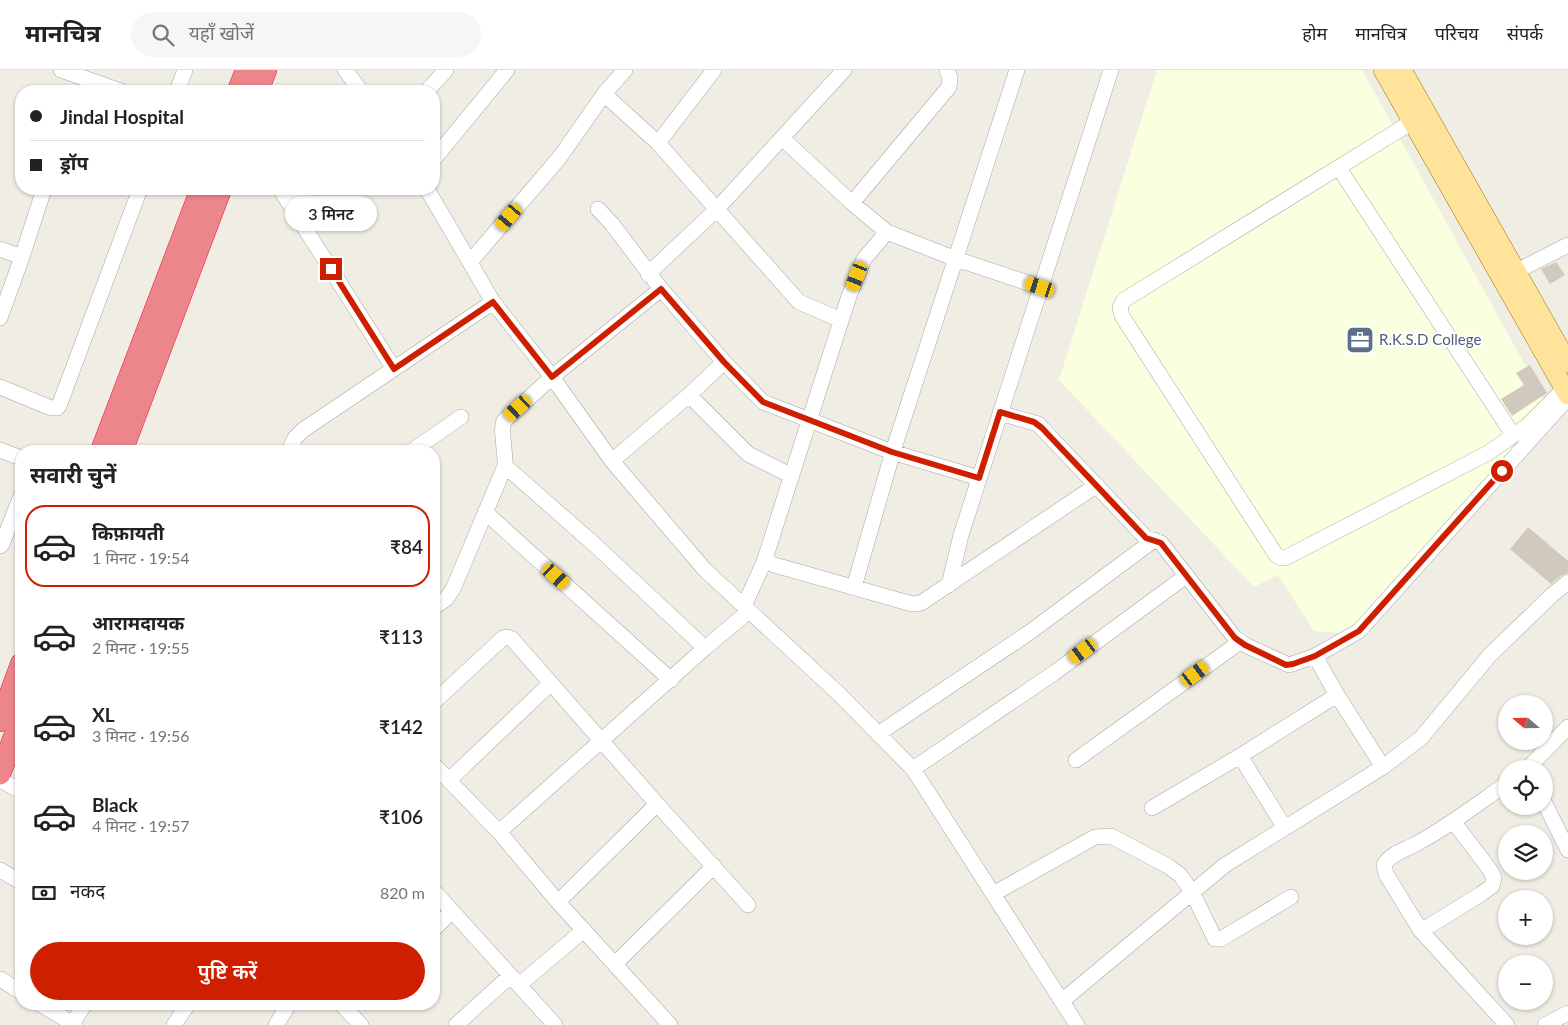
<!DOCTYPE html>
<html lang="hi">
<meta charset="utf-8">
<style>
body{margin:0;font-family:Lato,"Noto Sans Devanagari",sans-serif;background:#f6f6f6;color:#222;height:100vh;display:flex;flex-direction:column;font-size:19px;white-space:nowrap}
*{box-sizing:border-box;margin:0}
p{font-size:16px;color:#767676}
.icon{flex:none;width:28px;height:28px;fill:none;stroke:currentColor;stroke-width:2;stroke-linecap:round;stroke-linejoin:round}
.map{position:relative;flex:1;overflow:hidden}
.panel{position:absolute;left:15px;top:375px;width:425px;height:565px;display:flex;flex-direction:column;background:#fff;border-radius:20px;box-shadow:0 1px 4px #0004}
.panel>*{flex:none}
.top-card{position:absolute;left:15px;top:15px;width:425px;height:110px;border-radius:20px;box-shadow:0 1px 4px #0004;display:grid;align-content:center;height:110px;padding:0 15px;background:#fff}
.needle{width:32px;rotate:290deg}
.fabs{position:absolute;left:1498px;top:625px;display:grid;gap:10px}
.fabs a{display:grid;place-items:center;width:55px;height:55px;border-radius:50%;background:#fff;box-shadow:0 1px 4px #0004;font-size:25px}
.end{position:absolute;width:22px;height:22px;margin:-11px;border:6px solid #ce2000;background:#fff;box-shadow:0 0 0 2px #fff}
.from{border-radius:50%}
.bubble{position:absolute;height:35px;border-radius:18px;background:#fff;box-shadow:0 1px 4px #0004;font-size:16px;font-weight:600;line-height:35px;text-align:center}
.car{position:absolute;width:15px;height:30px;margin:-15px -8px;border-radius:6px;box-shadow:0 0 4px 1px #0007;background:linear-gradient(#f5c518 24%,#345 0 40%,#f5c518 0 76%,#345 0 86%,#f5c518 0)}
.top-card b{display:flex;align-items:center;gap:18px;height:48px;font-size:19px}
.top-card b+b{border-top:1px solid #e0e0e0}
.top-card i{width:12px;height:12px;background:#222}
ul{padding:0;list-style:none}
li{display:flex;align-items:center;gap:15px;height:82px;margin:0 10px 8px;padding:0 5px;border:2px solid transparent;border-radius:20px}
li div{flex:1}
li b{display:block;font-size:19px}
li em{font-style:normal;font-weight:600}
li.active{border-color:#ce2000}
li>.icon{width:45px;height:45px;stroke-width:1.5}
h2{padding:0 15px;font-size:22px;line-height:60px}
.pay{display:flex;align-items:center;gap:12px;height:55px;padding:0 15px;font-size:19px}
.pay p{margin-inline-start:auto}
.button{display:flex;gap:10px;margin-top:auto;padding:10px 15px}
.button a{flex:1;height:58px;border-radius:30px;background:#ce2000;color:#fff;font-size:20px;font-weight:600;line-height:58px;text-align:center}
header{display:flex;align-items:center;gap:30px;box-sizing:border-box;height:70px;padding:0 25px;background:#fff;border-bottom:1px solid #e0e0e0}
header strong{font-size:24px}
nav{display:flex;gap:28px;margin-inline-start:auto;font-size:18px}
.search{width:350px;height:45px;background:#f6f6f6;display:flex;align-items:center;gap:12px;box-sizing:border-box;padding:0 18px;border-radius:28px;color:#767676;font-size:19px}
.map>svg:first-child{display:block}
.education{fill:#faffdf}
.building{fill:#d1c9bd}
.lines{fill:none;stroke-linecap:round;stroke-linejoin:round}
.minor-casing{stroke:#a6a6a6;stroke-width:16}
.major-casing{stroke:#9a7f00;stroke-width:20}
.highway-casing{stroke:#e8183f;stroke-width:22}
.minor{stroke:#fff;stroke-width:15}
.major{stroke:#ffe39b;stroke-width:19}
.highway{stroke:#ed868a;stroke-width:21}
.route{stroke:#ce2000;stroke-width:6}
.labels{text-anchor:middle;stroke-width:4;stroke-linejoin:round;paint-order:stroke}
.service-label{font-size:15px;fill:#4e5e75;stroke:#fff;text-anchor:start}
</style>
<header>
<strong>मानचित्र</strong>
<div class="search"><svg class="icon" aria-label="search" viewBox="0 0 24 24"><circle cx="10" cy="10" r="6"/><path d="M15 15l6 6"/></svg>यहाँ खोजें</div>
<nav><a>होम</a><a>मानचित्र</a><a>परिचय</a><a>संपर्क</a></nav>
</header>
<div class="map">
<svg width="1568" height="955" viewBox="0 0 1568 955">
<rect width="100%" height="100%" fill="#f0eee4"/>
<!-- education -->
<path class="education" d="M1157 0H1362L1551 342 1354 564 1314 561 1278 505 1254 517 1059 310Z"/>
<!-- building -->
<path class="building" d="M1556 192 1565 205 1550 214 1541 199Z
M1530 295 1547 323 1512 346 1501 329 1524 315 1516 303Z
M1528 457 1568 491V503L1562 505 1551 514 1510 479Z"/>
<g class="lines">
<defs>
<path id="minor" d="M61 0 121 21
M345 0 361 21
M177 21 185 0
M427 21 446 0
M604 24 658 73 799 232 841 250
M1412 52 1124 230 1120 237 1122 246 1276 485 1281 488H1285L1488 383 1527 356 1564 319
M783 69 852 133 887 162 956 189 1040 217
M658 73 714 0
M434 89 507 0
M1339 98 1513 365
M280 119 394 299
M427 119 493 232 552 307 612 391 705 500 838 623 913 699 1077 955
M289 132 308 119
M852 133 949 17 950 8 947 0
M598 139 612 154 661 219 724 292 763 332 892 382 979 408
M0 179 22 187
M470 192 560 87 604 24 625 0
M648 204 717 139 844 0
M1507 206 1568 175
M0 248 22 187 44 119
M0 317 51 338H57L59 336 140 119
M689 325 748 384 792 406
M1000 343 1038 354 1146 468 1161 473 1235 568 1245 575 1289 595 1315 586 1359 561 1565 331
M0 380 21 388
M289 381 295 368 303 360 493 232
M412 381 461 347
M612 391 689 325 724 292
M505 396 595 475 705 578
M485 442 671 610
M0 476 2 474 21 426
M764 492 912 534 921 533 1097 415
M949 515 961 465 1111 0
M854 517 894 378 1017 0
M744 536 764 492 849 226 864 189 887 162
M434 537 446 529 453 519 505 396C506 385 500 359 504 351L552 307 661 219
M1315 586 1337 625 1383 697
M434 632 503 568 507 567 512 569 657 734 748 835
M878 664 1030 562 1154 470
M1240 686 1285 758
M1076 690 1240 572
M434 695 499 762 558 832 670 955
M913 699 1054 603 1186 506
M1527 699 1568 657
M0 710 21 721
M449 710 551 613
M1506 714C1476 735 1445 759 1412 776 1402 781 1389 785 1384 795L1386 804 1421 861 1507 955
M1544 732 1568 780
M1152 738 1240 686 1337 625
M499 762 705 578 749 541
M0 800 21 812
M434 821 555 955
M993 824 1095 767 1111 766 1168 796 1180 805 1192 822 1215 869H1221L1291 827
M558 832 657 734
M434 859 452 841
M1421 861 1481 824 1492 816 1494 808 1490 800 1453 751
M615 894 714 796
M0 909 21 922
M519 915 584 860
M1062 931 1225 795 1383 697 1421 668 1490 585 1552 525 1568 512
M40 934 75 955
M341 934 361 955
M71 955 85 934
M174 955 188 934
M276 955 289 934
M456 955 510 906
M1545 955 1568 943"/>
<path id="major" d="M1383 0 1568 325
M1402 0 1568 293"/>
<path id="highway" d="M238 21 246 0
M258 21 266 0
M101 381 201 119
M122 381 221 119
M0 651 21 594
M0 704 21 648"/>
</defs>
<!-- minor casing -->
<use href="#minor" class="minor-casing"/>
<!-- major casing -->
<use href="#major" class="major-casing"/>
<!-- highway casing -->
<use href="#highway" class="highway-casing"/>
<!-- minor -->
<use href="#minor" class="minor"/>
<!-- major -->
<use href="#major" class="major"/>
<!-- highway -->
<use href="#highway" class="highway"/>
</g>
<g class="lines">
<!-- route -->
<path class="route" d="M331 199 394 299 493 232 552 307 661 219 724 292 763 332 892 382 979 408 1000 342 1034 352 1042 358 1146 468 1161 473 1235 568 1245 575 1286 595 1293 594 1315 586 1359 561 1502 401"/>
</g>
<!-- icons -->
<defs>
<symbol id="office-square" viewBox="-11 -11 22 22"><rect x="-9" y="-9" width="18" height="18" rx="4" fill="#5c6f8a" stroke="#fff"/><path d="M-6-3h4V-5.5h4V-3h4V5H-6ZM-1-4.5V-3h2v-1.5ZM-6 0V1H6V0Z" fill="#fff"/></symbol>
</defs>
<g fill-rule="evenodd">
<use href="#office-square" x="1344" y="254" width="32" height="32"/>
</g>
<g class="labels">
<!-- service labels -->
<g class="service-label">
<text x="1379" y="275">R.K.S.D College</text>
</g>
</g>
</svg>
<div class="fabs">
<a><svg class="needle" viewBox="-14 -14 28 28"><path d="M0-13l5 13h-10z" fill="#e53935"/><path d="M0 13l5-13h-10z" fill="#767676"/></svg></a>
<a><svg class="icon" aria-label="locate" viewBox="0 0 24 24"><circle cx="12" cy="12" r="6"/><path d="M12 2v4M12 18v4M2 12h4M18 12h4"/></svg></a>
<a><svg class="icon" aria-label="layers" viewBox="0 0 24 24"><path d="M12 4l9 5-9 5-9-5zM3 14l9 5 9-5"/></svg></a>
<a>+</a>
<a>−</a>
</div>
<i class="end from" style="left:1502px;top:401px"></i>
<i class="end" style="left:331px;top:199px"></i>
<div class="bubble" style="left:285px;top:126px;width:92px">3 मिनट</div>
<i class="car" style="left:509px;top:147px;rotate:220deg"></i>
<i class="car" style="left:857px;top:206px;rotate:201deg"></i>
<i class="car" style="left:1040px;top:217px;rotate:288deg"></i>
<i class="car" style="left:518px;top:338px;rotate:228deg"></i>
<i class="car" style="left:556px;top:506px;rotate:132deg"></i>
<i class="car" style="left:1083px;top:581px;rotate:234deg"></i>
<i class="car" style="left:1195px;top:604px;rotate:54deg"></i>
<div class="top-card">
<b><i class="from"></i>Jindal Hospital</b>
<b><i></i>ड्रॉप</b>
</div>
<section class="panel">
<h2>सवारी चुनें</h2>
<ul>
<li class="active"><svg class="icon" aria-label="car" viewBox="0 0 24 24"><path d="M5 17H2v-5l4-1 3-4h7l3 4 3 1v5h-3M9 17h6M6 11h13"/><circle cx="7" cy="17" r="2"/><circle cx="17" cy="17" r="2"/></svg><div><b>किफ़ायती</b><p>1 मिनट · 19:54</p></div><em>₹84</em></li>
<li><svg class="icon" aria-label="car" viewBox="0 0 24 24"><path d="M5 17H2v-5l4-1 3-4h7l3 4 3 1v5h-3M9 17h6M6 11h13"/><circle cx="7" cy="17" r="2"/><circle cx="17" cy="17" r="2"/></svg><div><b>आरामदायक</b><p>2 मिनट · 19:55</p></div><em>₹113</em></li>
<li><svg class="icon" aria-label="car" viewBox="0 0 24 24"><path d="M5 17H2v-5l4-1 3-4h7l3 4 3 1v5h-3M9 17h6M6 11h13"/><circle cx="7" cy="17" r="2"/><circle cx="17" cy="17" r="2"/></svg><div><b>XL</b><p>3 मिनट · 19:56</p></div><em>₹142</em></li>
<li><svg class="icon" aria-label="car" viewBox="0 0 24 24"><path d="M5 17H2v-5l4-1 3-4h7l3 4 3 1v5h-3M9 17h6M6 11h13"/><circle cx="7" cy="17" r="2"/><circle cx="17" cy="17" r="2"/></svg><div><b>Black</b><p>4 मिनट · 19:57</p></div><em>₹106</em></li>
</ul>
<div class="pay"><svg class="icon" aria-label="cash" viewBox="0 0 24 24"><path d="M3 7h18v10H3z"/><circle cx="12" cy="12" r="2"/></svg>नकद<p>820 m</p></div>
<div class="button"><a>पुष्टि करें</a></div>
</section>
</div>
